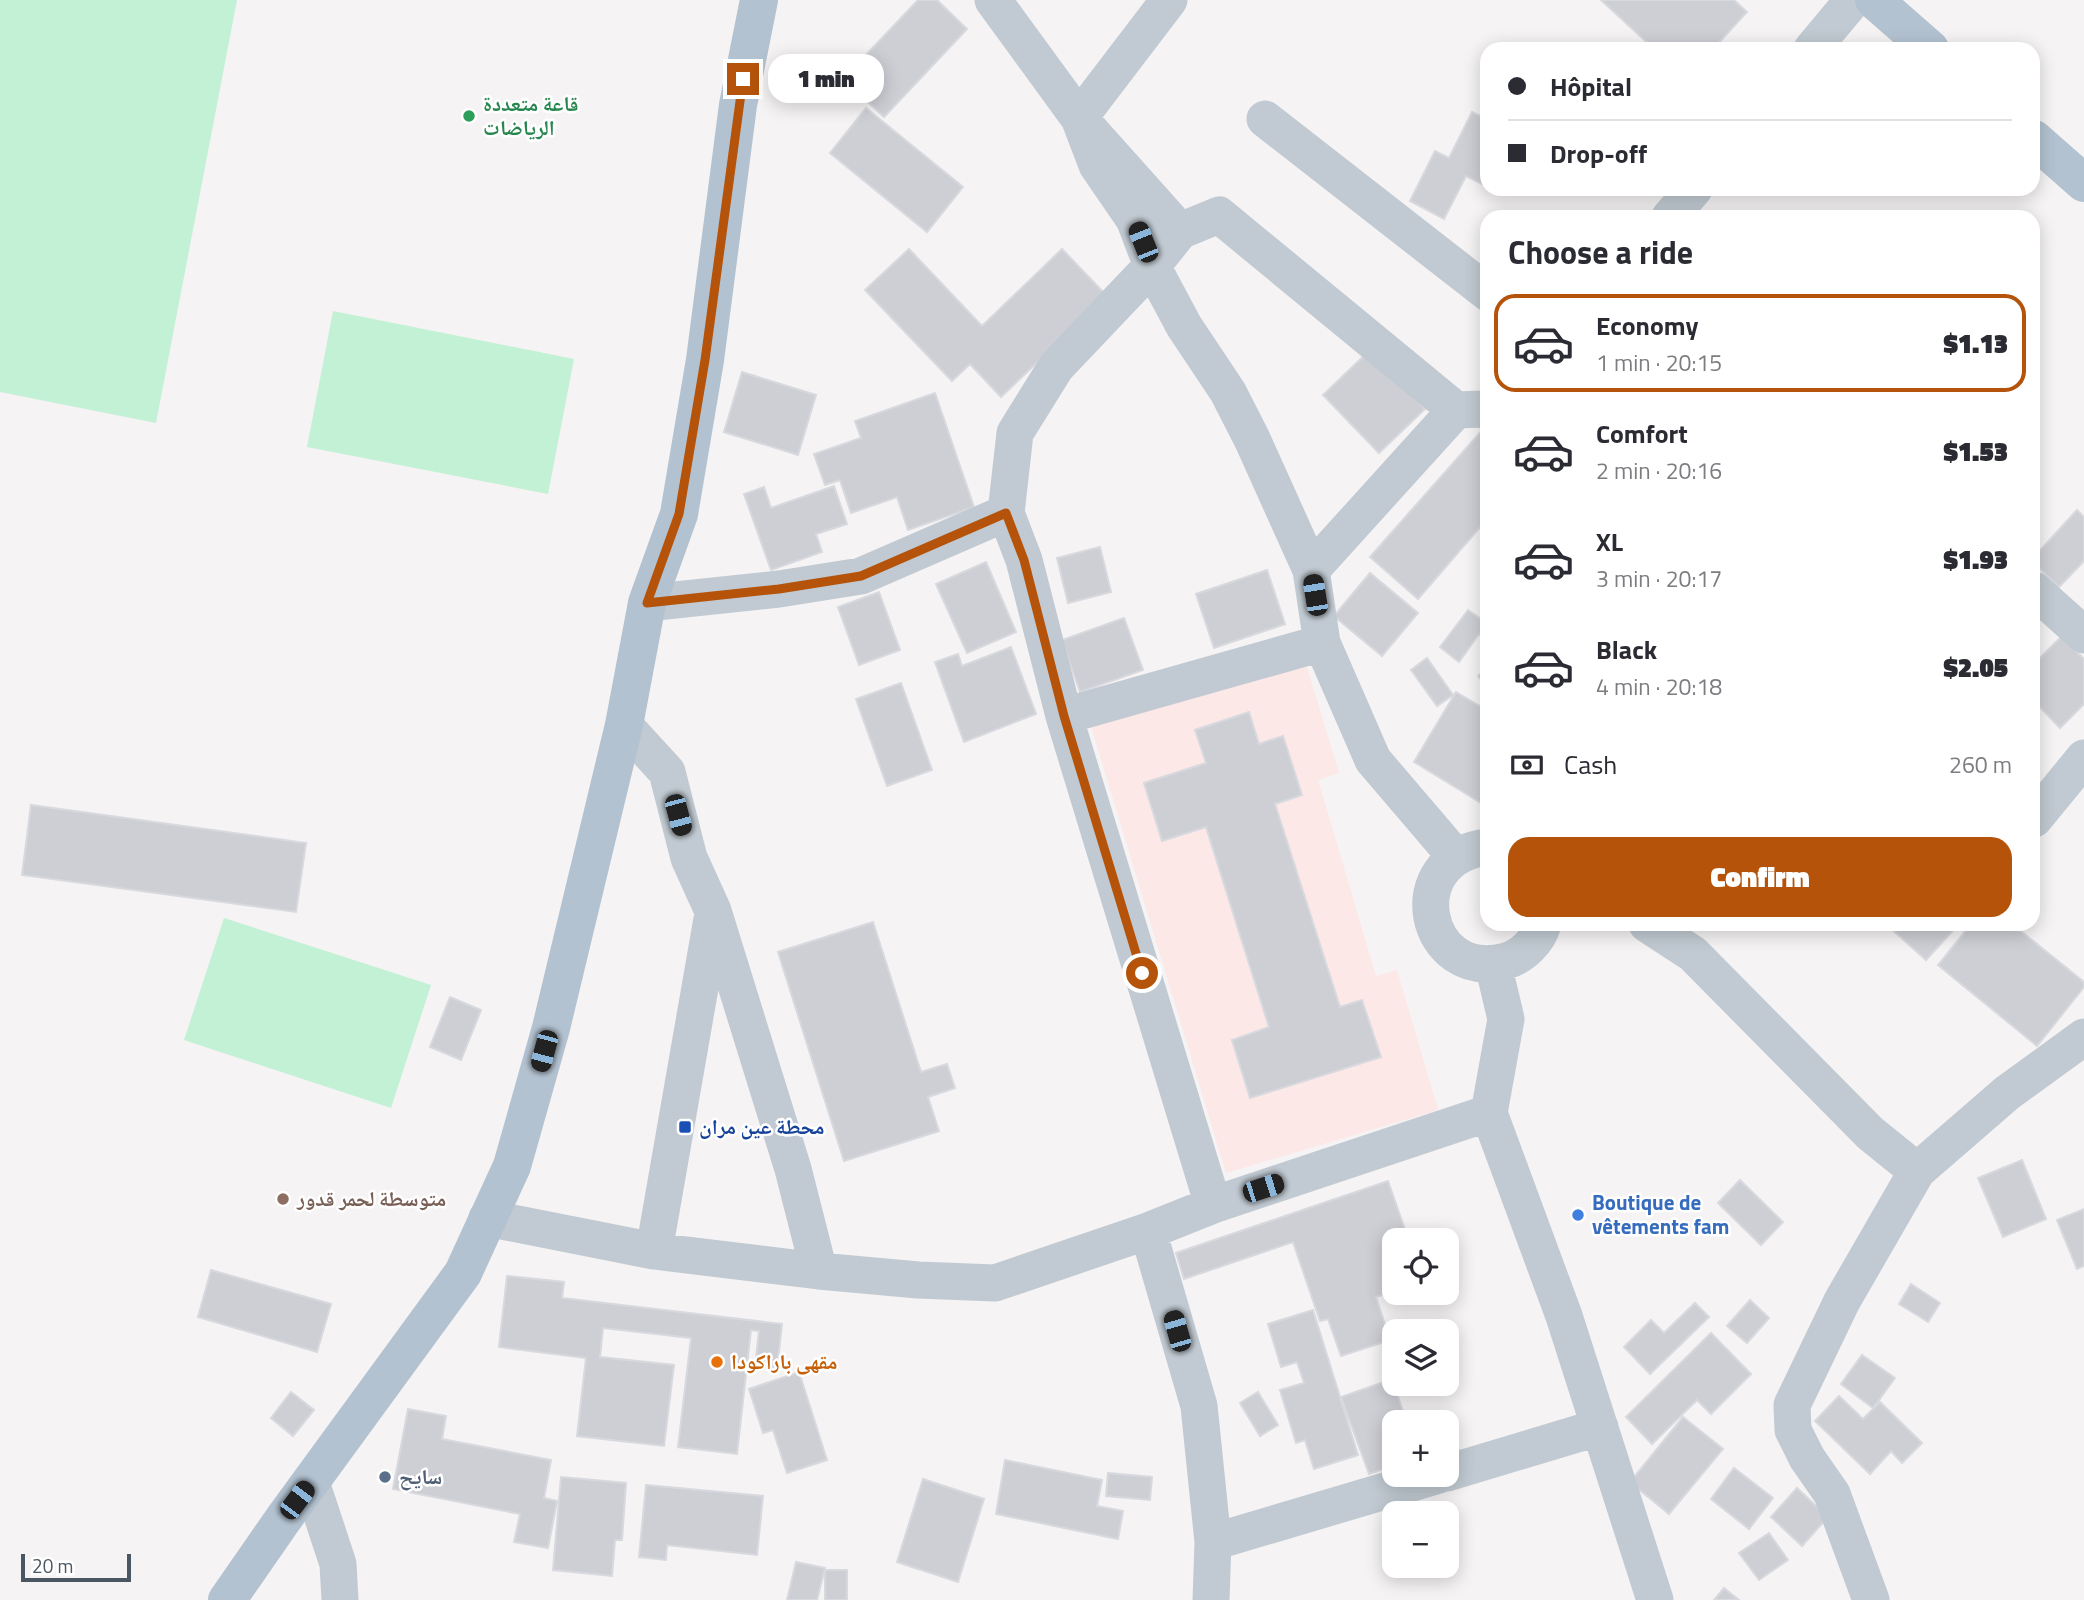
<!DOCTYPE html>
<meta charset="utf-8">
<style>
body{margin:0;font-family:"Titillium Web","Noto Naskh Arabic",sans-serif;background:#f7f7f7;color:#2b2b33;height:100vh;display:flex;flex-direction:column;font-size:26px;white-space:nowrap}
*{box-sizing:border-box;margin:0}
p{font-size:23px;color:#7c7c81}
.icon{flex:none;width:38px;height:38px;fill:none;stroke:currentColor;stroke-width:2;stroke-linecap:round;stroke-linejoin:round}
.map{position:relative;flex:1;overflow:hidden}
.side{position:absolute;left:1480px;top:210px;width:560px;height:721px;display:flex;flex-direction:column;background:#fff;border-radius:21px;box-shadow:0 4px 18px #0003}
.side>*{flex:none}
.banner{position:absolute;left:1480px;top:42px;width:560px;height:154px;border-radius:21px;box-shadow:0 4px 18px #0003;display:grid;align-content:center;height:154px;padding:0 28px;background:#fff}
.tools{position:absolute;left:1382px;top:1228px;display:grid;gap:14px}
.tools a{display:grid;place-items:center;width:77px;height:77px;border-radius:14px;background:#fff;box-shadow:0 4px 18px #0003;font-size:35px}
.scale{position:absolute;left:21px;bottom:18px;width:110px;box-sizing:border-box;padding-left:7px;border:4px solid #4a5661;border-top:0;font-size:19px;line-height:24px;white-space:nowrap;color:#4a5661;-webkit-text-stroke:5px #fff;paint-order:stroke}
.end{position:absolute;width:32px;height:32px;margin:-16px;border:9px solid #b45309;background:#fff;box-shadow:0 0 0 4px #fff}
.from{border-radius:50%}
.bubble{position:absolute;height:49px;border-radius:21px;background:#fff;box-shadow:0 4px 18px #0003;font-size:23px;font-weight:800;line-height:49px;text-align:center}
.car{position:absolute;width:21px;height:42px;margin:-21px -10px;border-radius:9px;box-shadow:0 0 5px 2px #0007;background:linear-gradient(#222 24%,#8ab4d8 0 40%,#222 0 76%,#8ab4d8 0 86%,#222 0)}
.banner b{display:flex;align-items:center;gap:24px;height:66px;font-size:26px}
.banner b+b{border-top:2px solid #e1e1e2}
.banner i{width:18px;height:18px;background:#2b2b33}
ul{padding:0;list-style:none}
li{display:flex;align-items:center;gap:21px;height:98px;margin:0 14px 10px;padding:0 14px;border:4px solid transparent;border-radius:21px}
li div{flex:1}
li b{display:block;font-size:26px}
li em{font-style:normal;font-weight:800}
li.selected{border-color:#b45309}
li>.icon{width:63px;height:63px;stroke-width:1.5}
h2{padding:0 28px;font-size:32px;line-height:84px}
.pay{display:flex;align-items:center;gap:18px;height:77px;padding:0 28px;font-size:26px}
.pay p{margin-inline-start:auto}
.action{display:flex;gap:14px;margin-top:auto;padding:14px 28px}
.action a{flex:1;height:80px;border-radius:21px;background:#b45309;color:#fff;font-size:28px;font-weight:800;line-height:80px;text-align:center}
.map>svg:first-child{display:block}
.medical{fill:#fce8e6}
.green{fill:#c3f1d5}
.building{fill:#cdcfd5;stroke:#d7d9de;stroke-width:2}
.lines{fill:none;stroke-linecap:round;stroke-linejoin:round}
.minor{stroke:#c1cad2;stroke-width:37}
.major{stroke:#b3c2d1;stroke-width:38}
.route{stroke:#b45309;stroke-width:9}
.leisure-dot{fill:#2e9e5b;stroke:#fff;stroke-width:2.5}
.transit-dot{fill:#1a4fb4;stroke:#fff;stroke-width:2.5}
.education-dot{fill:#8d6e63;stroke:#fff;stroke-width:2.5}
.shop-dot{fill:#3f7fe0;stroke:#fff;stroke-width:2.5}
.food-dot{fill:#e8710a;stroke:#fff;stroke-width:2.5}
.service-dot{fill:#5c6f8a;stroke:#fff;stroke-width:2.5}
.labels{text-anchor:middle;stroke-width:5;stroke-linejoin:round;paint-order:stroke}
.leisure-label{font-size:21px;font-weight:bold;fill:#27864d;stroke:#fff;text-anchor:start}
.transit-label{font-size:21px;font-weight:bold;fill:#164399;stroke:#fff;text-anchor:start}
.education-label{font-size:21px;font-weight:bold;fill:#785e54;stroke:#fff;text-anchor:start}
.shop-label{font-size:21px;font-weight:bold;fill:#366cbe;stroke:#fff;text-anchor:start}
.food-label{font-size:21px;font-weight:bold;fill:#c56008;stroke:#fff;text-anchor:start}
.service-label{font-size:21px;font-weight:bold;fill:#4e5e75;stroke:#fff;text-anchor:start}
</style>
<div class="map">
<svg width="2084" height="1600" viewBox="0 0 2084 1600">
<rect width="100%" height="100%" fill="#f5f3f3"/>
<!-- medical -->
<path class="medical" d="M1305 661 1339 773 1318 780 1376 976 1397 970 1438 1110 1226 1173 1091 726Z"/>
<!-- green -->
<path class="green" d="M0 0H237L156 423 0 392Z
M333 311 574 359 548 494 307 447Z
M224 918 431 985 391 1108 184 1040Z"/>
<!-- building -->
<path class="building" d="M918 0H937L967 29 884 117 843 79Z
M1601 0H1734L1747 12 1713 49H1654Z
M866 108 963 187 927 232 830 153Z
M1472 112 1488 120V187L1466 176 1444 219 1410 201 1435 151 1449 158Z
M909 249 982 326 1062 249 1107 296 1001 397 970 364 952 381 865 290Z
M1369 351 1425 409 1379 453 1323 395Z
M742 372 816 395 798 455 724 432Z
M935 393 974 507 908 530 897 497 851 513 840 480 825 485 814 454 861 438 855 421Z
M1484 428 1488 431V518L1418 599 1370 557Z
M834 486 847 524 816 534 822 552 771 570 744 494 764 487 771 508Z
M2077 510 2084 517V561L2059 587 2034 563V557Z
M1100 547 1111 592 1068 603 1057 558Z
M986 562 1016 632 967 653 936 584Z
M1267 570 1285 624 1214 648 1196 594Z
M1370 573 1418 613 1382 656 1334 616Z
M879 592 900 650 859 665 838 607Z
M1468 610 1488 624V640L1479 634 1459 662 1440 647Z
M1124 618 1143 670 1080 692 1062 640Z
M2061 637 2084 659V704L2060 728 2034 701V664Z
M1011 647 1036 714 964 742 935 662 958 654 962 666Z
M1427 658 1453 695 1437 706 1411 670Z
M1488 668V687L1478 676Z
M901 683 932 770 887 786 856 699Z
M1456 692 1488 711 1486 806 1414 762Z
M1249 712 1259 744 1283 736 1302 795 1275 804 1340 1007 1362 1000 1381 1057 1250 1098 1232 1040 1269 1027 1206 827 1162 841 1144 783 1206 763 1195 730Z
M31 805 306 843 296 912 22 875Z
M873 922 921 1072 947 1064 955 1088 928 1097 939 1131 844 1161 778 952Z
M1886 924H1959L1926 960Z
M1971 924H2012L2084 982V987L2037 1046 1938 965Z
M450 997 481 1010 461 1060 430 1047Z
M2022 1160 2046 1219 2003 1237 1978 1178Z
M1740 1180 1783 1222 1761 1245 1718 1203Z
M1388 1181 1409 1241H1395V1291L1376 1297 1390 1340 1341 1356 1328 1319 1320 1321 1293 1242 1184 1279 1176 1253Z
M2084 1209V1266L2077 1269 2057 1220Z
M211 1270 331 1304 317 1352 198 1317Z
M507 1276 564 1282 562 1298 782 1324 777 1369 755 1366 759 1331 751 1330 737 1454 678 1447 691 1338 603 1328 600 1357 674 1365 664 1446 577 1436 586 1358 499 1347Z
M1911 1284 1940 1303 1928 1322 1899 1304Z
M1750 1300 1769 1318 1747 1343 1727 1326Z
M1695 1303 1709 1317 1650 1374 1624 1347 1651 1320 1664 1333Z
M1313 1310 1358 1455 1314 1469 1305 1440 1296 1443 1280 1390 1304 1383 1297 1362 1281 1367 1268 1324Z
M1711 1333 1751 1374 1711 1414 1697 1400 1652 1444 1626 1417Z
M1862 1355 1895 1378 1873 1408 1841 1384Z
M799 1372 827 1460 787 1473 773 1430 763 1433 749 1389Z
M1392 1379 1407 1423H1395V1465L1369 1474 1341 1397Z
M291 1392 314 1410 293 1436 271 1418Z
M1258 1392 1278 1425 1260 1436 1240 1403Z
M1839 1396 1863 1419 1880 1402 1922 1443 1902 1463 1891 1451 1870 1474 1815 1421Z
M408 1409 446 1416 442 1439 551 1460 544 1498 557 1501 548 1548 514 1542 520 1514 393 1489Z
M1683 1417 1723 1449 1669 1514 1630 1482Z
M1005 1460 1102 1480 1097 1506 1123 1511 1118 1539 996 1514Z
M1734 1468 1773 1498 1749 1529 1711 1499Z
M1108 1473 1152 1477 1150 1500 1106 1496Z
M561 1477 626 1483 622 1540H615L612 1576 553 1570Z
M923 1479 984 1499 958 1582 897 1562Z
M646 1485 763 1496 757 1555 667 1545 666 1560 639 1557Z
M1797 1488 1828 1517 1802 1546 1771 1517Z
M1769 1533 1788 1560 1759 1580 1739 1553Z
M796 1562 825 1568 817 1600H787Z
M825 1570H847V1600H825Z
M1724 1588 1739 1600H1714Z"/>
<g class="lines">
<!-- minor -->
<path class="minor" d="M993 0 1079 118 1097 165 1134 219 1152 266 1184 326 1228 392 1252 439 1311 570 1322 643 1373 760 1455 856
M1169 0 1079 118 1180 231 1219 215 1456 410
M1812 49 1853 0
M1265 119 1488 293
M1670 217 1694 189
M1006 513 1024 560 1064 716 1213 1205
M1311 570 1456 410 1483 409 1488 412
M2034 590 2084 635
M647 603 779 589 861 576 1006 513 1015 433 1056 367 1152 266 1180 231
M1064 716 1322 643
M2034 819 2084 758
M1488 847C1397 857 1423 984 1506 961 1523 956 1538 941 1543 924
M1647 924 1693 954 1870 1133 1917 1171 2007 1093 2084 1037
M1493 964 1506 1019 1489 1113 1564 1316 1655 1600
M487 1218 654 1251 819 1271 793 1169 713 911 689 858 667 772 624 725
M1148 1231 1199 1406 1213 1542 1211 1600
M654 1251 712 919
M819 1271 918 1280 995 1283 1148 1231 1213 1205 1489 1113
M1447 1473 1600 1427
M311 1482 338 1564 340 1600
M1213 1542 1439 1475
M1871 1600 1832 1494 1807 1458 1793 1430 1792 1405 1842 1301 1917 1171"/>
<!-- major -->
<path class="major" d="M1874 0 1930 49
M2034 139 2084 183
M227 1600 284 1518 463 1273 512 1166 551 1028 624 725 647 603 679 514 705 360 738 105 759 0"/>
</g>
<g class="lines">
<!-- route -->
<path class="route" d="M743 79 705 360 679 514 647 603 779 589 861 576 1006 513 1024 560 1064 716 1142 973"/>
</g>
<!-- markers -->
<circle class="leisure-dot" cx="469" cy="116" r="7"/>
<rect class="transit-dot" x="678" y="1120" width="14" height="14" rx="3.5"/>
<circle class="education-dot" cx="283" cy="1199" r="7"/>
<circle class="shop-dot" cx="1578" cy="1215" r="7"/>
<circle class="food-dot" cx="717" cy="1362" r="7"/>
<circle class="service-dot" cx="385" cy="1477" r="7"/>
<g class="labels">
<!-- leisure labels -->
<g class="leisure-label">
<text x="483" y="111">قاعة متعددة<tspan x="483" dy="24">الرياضات</tspan></text>
</g>
<!-- transit labels -->
<g class="transit-label">
<text x="699" y="1134">محطة عين مران</text>
</g>
<!-- education labels -->
<g class="education-label">
<text x="297" y="1206">متوسطة لحمر قدور</text>
</g>
<!-- shop labels -->
<g class="shop-label">
<text x="1592" y="1210">Boutique de<tspan x="1592" dy="24">vêtements fam</tspan></text>
</g>
<!-- food labels -->
<g class="food-label">
<text x="731" y="1369">مقهى باراكودا</text>
</g>
<!-- service labels -->
<g class="service-label">
<text x="399" y="1484">سايح</text>
</g>
</g>
</svg>
<div class="tools">
<a><svg class="icon" aria-label="locate" viewBox="0 0 24 24"><circle cx="12" cy="12" r="6"/><path d="M12 2v4M12 18v4M2 12h4M18 12h4"/></svg></a>
<a><svg class="icon" aria-label="layers" viewBox="0 0 24 24"><path d="M12 4l9 5-9 5-9-5zM3 14l9 5 9-5"/></svg></a>
<a>+</a>
<a>−</a>
</div>
<div class="scale">20 m</div>
<i class="end from" style="left:1142px;top:973px"></i>
<i class="end" style="left:743px;top:79px"></i>
<div class="bubble" style="left:768px;top:54px;width:116px">1 min</div>
<i class="car" style="left:1143px;top:242px;rotate:338deg"></i>
<i class="car" style="left:1315px;top:595px;rotate:351deg"></i>
<i class="car" style="left:678px;top:815px;rotate:165deg"></i>
<i class="car" style="left:544px;top:1051px;rotate:195deg"></i>
<i class="car" style="left:1263px;top:1188px;rotate:72deg"></i>
<i class="car" style="left:1177px;top:1331px;rotate:344deg"></i>
<i class="car" style="left:297px;top:1500px;rotate:37deg"></i>
<div class="banner">
<b><i class="from"></i>Hôpital</b>
<b><i></i>Drop-off</b>
</div>
<section class="side">
<h2>Choose a ride</h2>
<ul>
<li class="selected"><svg class="icon" aria-label="car" viewBox="0 0 24 24"><path d="M5 17H2v-5l4-1 3-4h7l3 4 3 1v5h-3M9 17h6M6 11h13"/><circle cx="7" cy="17" r="2"/><circle cx="17" cy="17" r="2"/></svg><div><b>Economy</b><p>1 min · 20:15</p></div><em>$1.13</em></li>
<li><svg class="icon" aria-label="car" viewBox="0 0 24 24"><path d="M5 17H2v-5l4-1 3-4h7l3 4 3 1v5h-3M9 17h6M6 11h13"/><circle cx="7" cy="17" r="2"/><circle cx="17" cy="17" r="2"/></svg><div><b>Comfort</b><p>2 min · 20:16</p></div><em>$1.53</em></li>
<li><svg class="icon" aria-label="car" viewBox="0 0 24 24"><path d="M5 17H2v-5l4-1 3-4h7l3 4 3 1v5h-3M9 17h6M6 11h13"/><circle cx="7" cy="17" r="2"/><circle cx="17" cy="17" r="2"/></svg><div><b>XL</b><p>3 min · 20:17</p></div><em>$1.93</em></li>
<li><svg class="icon" aria-label="car" viewBox="0 0 24 24"><path d="M5 17H2v-5l4-1 3-4h7l3 4 3 1v5h-3M9 17h6M6 11h13"/><circle cx="7" cy="17" r="2"/><circle cx="17" cy="17" r="2"/></svg><div><b>Black</b><p>4 min · 20:18</p></div><em>$2.05</em></li>
</ul>
<div class="pay"><svg class="icon" aria-label="cash" viewBox="0 0 24 24"><path d="M3 7h18v10H3z"/><circle cx="12" cy="12" r="2"/></svg>Cash<p>260 m</p></div>
<div class="action"><a>Confirm</a></div>
</section>
</div>
